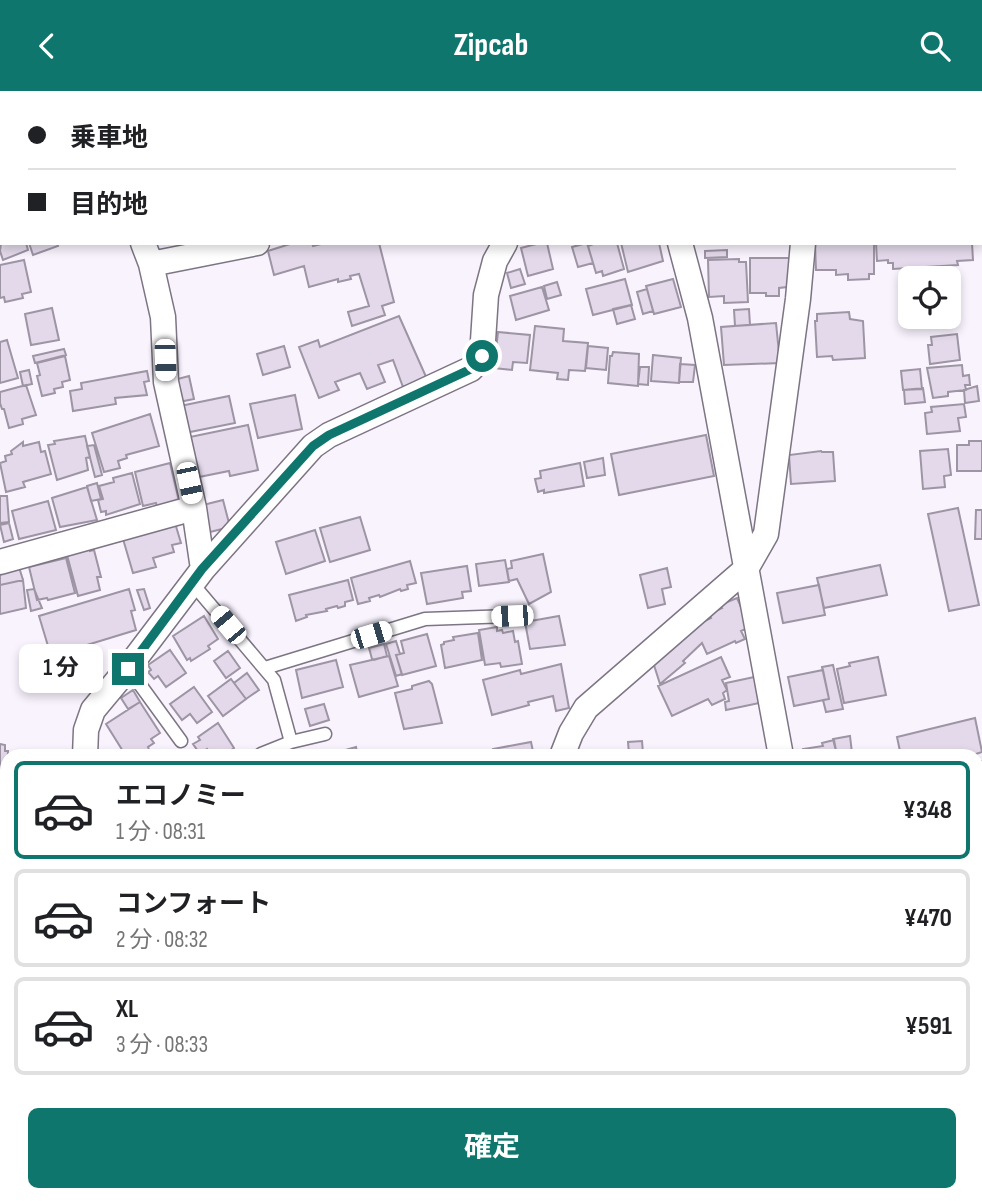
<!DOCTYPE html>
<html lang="ja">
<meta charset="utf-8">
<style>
body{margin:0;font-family:"Sofia Sans Condensed","Noto Sans JP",sans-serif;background:#f6f6f6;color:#202124;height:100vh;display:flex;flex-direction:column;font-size:26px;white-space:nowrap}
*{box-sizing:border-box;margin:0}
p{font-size:23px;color:#757577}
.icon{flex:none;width:38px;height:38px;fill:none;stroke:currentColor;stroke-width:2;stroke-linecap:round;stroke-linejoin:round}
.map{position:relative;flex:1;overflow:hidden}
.drawer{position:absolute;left:0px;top:658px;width:984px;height:453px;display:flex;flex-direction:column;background:#fff;border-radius:21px 21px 0 0;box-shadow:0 4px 10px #0003}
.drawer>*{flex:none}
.top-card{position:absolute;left:0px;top:0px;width:984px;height:154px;box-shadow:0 4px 10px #0003;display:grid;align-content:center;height:154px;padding:0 28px;background:#fff}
.tools{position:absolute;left:898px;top:175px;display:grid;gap:14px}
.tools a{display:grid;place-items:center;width:63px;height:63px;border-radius:10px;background:#fff;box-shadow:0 4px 10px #0003;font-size:35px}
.end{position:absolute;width:32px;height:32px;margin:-16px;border:9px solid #0f766e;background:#fff;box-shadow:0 0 0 4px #fff}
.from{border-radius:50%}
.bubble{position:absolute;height:49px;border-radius:10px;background:#fff;box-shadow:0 4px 10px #0003;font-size:23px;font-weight:700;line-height:49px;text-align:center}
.car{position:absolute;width:21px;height:42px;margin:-21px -10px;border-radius:9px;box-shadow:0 0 5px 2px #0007;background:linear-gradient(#fff 24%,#345 0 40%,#fff 0 76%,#345 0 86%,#fff 0)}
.top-card b{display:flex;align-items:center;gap:24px;height:66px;font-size:26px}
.top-card b+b{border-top:2px solid #e0e0e0}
.top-card i{width:18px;height:18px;background:#202124}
ul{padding:12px 0 0;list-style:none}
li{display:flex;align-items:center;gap:21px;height:98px;margin:0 14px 10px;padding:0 14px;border:4px solid #e0e0e0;border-radius:10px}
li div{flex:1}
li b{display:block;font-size:26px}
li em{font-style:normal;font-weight:700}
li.on{border-color:#0f766e}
li>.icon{width:63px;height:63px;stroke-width:1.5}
.action{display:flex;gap:14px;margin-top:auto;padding:14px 28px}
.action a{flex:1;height:80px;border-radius:10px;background:#0f766e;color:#fff;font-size:28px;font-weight:700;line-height:80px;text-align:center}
header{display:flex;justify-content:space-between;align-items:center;height:91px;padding:0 28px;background:#0f766e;color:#fff;font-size:32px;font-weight:700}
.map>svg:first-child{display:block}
.building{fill:#e3d9ea;stroke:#9d94a4;stroke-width:2}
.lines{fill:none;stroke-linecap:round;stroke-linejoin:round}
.service-casing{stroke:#7d7484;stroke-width:15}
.minor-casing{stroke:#7d7484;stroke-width:27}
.tertiary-casing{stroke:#7d7484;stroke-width:32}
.service{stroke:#fff;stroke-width:12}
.minor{stroke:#fff;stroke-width:24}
.tertiary{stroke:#fff;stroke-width:30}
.route{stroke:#0f766e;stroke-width:9}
</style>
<header><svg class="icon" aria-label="back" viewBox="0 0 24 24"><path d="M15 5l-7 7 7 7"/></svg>Zipcab<svg class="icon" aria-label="search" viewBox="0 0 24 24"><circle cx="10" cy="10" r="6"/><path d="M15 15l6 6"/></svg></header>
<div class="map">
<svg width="982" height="1110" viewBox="0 0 982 1110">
<rect width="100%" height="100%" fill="#f9f3fe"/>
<!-- building -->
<path class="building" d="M2 145V152H26L28 159 3 169 0 160Z
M29 152H57L58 155 33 164Z
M293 152H312L313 155 325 152H379L394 211 382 215 385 224 352 235 348 221 369 215 359 183 350 185 351 188 338 191V188L309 196 304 175 274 184 268 160Z
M540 152H547L553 178 528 185 521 157Z
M587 152 593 172 578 176 572 156Z
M596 152H617L624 178 603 185 602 180 596 182 588 155Z
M621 152H659L663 170 628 181Z
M815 152H874V183H869V188L848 189V183L836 184V179H816Z
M876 152H972L973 169 957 170 958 174 893 178V172H888V169L877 170Z
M727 159V166L705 167V160Z
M750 167H791L787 196 779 197V205H766V202H750Z
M739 168V171H746L748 211 724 212V205L709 206 708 169Z
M24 169 31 201 22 203 23 207 5 211 4 206 0 207V174Z
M520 178 525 193 511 197 507 182Z
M625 188 632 214 593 224 586 198Z
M673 188 681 216 654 223 646 195Z
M557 191 561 204 547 208 544 195Z
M542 196 549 219 516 229 510 205Z
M647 198 653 220 643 223 637 201Z
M631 214 635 228 617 233 613 218Z
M52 217 59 249 31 254 25 223Z
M749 218 750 234 735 235 734 219Z
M849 221 850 228 863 230 865 267 833 269 832 265 817 266 815 230H817V223Z
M399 225 427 288 403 296 393 269 378 274 385 291 367 298 360 282 335 291 339 299 319 307 299 256 318 249 320 256Z
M776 232 780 272 724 274 721 236Z
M535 235 564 238 563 250 588 252 585 280 569 279 568 289 557 288 558 282 530 279Z
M498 241 530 244 527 272 513 271 512 279 494 277Z
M957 243 960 269 930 273 928 254H932L931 246Z
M7 249 18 287 0 292V251Z
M284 255 290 276 263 284 257 263Z
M588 255 608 257 606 279 586 277Z
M64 258 66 264 35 272 33 265Z
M613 261 639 263 638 295 608 292 610 265H612Z
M653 264 681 267 679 292 651 290Z
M65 265 70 289 62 291 63 296 54 298 55 302 42 305 37 285 40 284 37 272Z
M680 273 695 274 693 291H679Z
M962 274 963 285 969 284 970 294H965L966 299 948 301V305L933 307 927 277Z
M640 276H649L648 294 638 293Z
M920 278 922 298 903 299 901 280Z
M29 279 32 293 23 295 20 281Z
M147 280 149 290 144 291 147 304 115 307 116 313 73 320 70 300 82 298 81 292Z
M189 285 194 308 179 311 174 289Z
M26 294 36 324 22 328 23 333 9 337 4 318H2L0 312V301Z
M977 295 979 310 965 312 964 299Z
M923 297 925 311 905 313 904 299Z
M295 304 302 338 258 347 250 313Z
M229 305 235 332 185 342 180 315Z
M964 313 966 326 958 327 960 340 927 343 925 322 932 321 931 316Z
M150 323 159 355 126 364 127 367 118 370 120 377 104 381 92 342Z
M248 334 258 379 230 385 229 380 199 386 190 346Z
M706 344 714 385 619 404 611 363Z
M85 345 90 366 86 367 88 379 57 389 48 354 55 353 54 350Z
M969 350H982V380H957V354H969Z
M23 351V355L39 351 41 361 45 360 51 383 23 391 25 396 6 401 0 372 6 370 5 365 12 363 11 360Z
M94 354 102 384 95 386 87 355Z
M948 358 951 384 944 385 945 396 923 398 920 360Z
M821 360 822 361H833L835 390 791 393 789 364Z
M603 367 605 384 587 387 584 371Z
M170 372 179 410 157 416 156 412 143 415 135 381Z
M580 372 584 395 544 402V399L538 401 535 388 541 387 540 380Z
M132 382 140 413 106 424V420L101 421 98 409 103 408 99 395 114 391 113 387Z
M97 392 101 408 91 410 87 395Z
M87 396 97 429 60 436 52 407Z
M0 405H7L9 431 0 432Z
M223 409 230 436 210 441 203 414Z
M48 410 56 439 19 448 12 420Z
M958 417 979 514 949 520 928 423Z
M976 419H982V448H975Z
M360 426 370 459 330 471 320 437Z
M9 432 13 448 4 451 0 434Z
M175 432 181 452 172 454 174 461 153 467 156 476 133 482 123 448Z
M315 439 325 470 286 483 276 451Z
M90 458V460L94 459 101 486H97L100 499 78 505 67 464Z
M543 463 551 501 529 513 517 488 509 490 507 478 512 477 511 470Z
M66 467 75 502 48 509 47 507 37 509 29 476Z
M505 469 509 491 479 495 476 473Z
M410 470 416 492 407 494 408 498 401 500 400 498 380 506 379 504 369 507 370 510 358 513 351 487Z
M880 474 887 504 824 517 817 487Z
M467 475 471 500 462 501 463 507 427 513 421 482Z
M19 476 23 489 0 494V477Z
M667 477 671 496 662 498 665 513 648 517 640 484Z
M23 489 26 517 0 523V494Z
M348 489 353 509 345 511V515L338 517 337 515 326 518 327 520 306 524 307 526 296 530 289 504Z
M819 494 825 524 783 532 777 502Z
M34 498 42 517 31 520 27 499Z
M129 498 135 519 131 520 136 539 51 565 39 525Z
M144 498 150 517 144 519 137 499Z
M737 507 750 536 741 540 745 548 736 552 735 550 707 563 702 552 683 570 685 572 660 593 653 571 694 535 711 527 709 523 722 517 720 514Z
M204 525 218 548 208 555 210 558 191 570 190 567 187 569 173 545Z
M559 525 565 554 530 558 525 531Z
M497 536V540L502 539 503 542 513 540 515 551 518 550 522 573 501 576 500 572 485 574 479 539Z
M478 542 482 569 445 577 441 554 444 553V551L454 549 453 546Z
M427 543 436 575 402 584 396 564 404 562 401 550Z
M396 550 400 563 396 564 402 583 396 585 386 553Z
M384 553 387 565 374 569 372 568 369 557Z
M170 559 186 582 166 596 158 585 154 588 148 581 151 579 148 574Z
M228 560 240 577 226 587 214 570Z
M389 565 398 595 359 606 350 574Z
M721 566 730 586 722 589 727 599 723 602 725 608 712 614 708 608 672 625 658 595Z
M878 566 886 604 844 612 837 578 850 575 849 572Z
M336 569 343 596 302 607 296 579Z
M561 573 569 617 556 620 553 605 528 611 529 614 492 624 483 589 520 579 521 583Z
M833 574 843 618 826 621 823 609 829 608 822 576Z
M823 579 829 608 794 615 788 586Z
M247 582 259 599 246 608 234 592Z
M759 585 764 611 726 619 725 611 729 610 726 592Z
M231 588 246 608 223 625 208 605Z
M429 590 432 593 442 632 404 638 395 602 412 598V595Z
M194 596 212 621 197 632 190 623 182 629 170 613Z
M133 599 140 611 128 618 121 607Z
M140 611 160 642 151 648 154 652 148 656 150 661 144 665H126L106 633Z
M324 613 329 629 310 635 305 618Z
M975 627 982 661 970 665H901L897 646Z
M218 632 234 657 223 665H212L207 658 200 663 193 653 200 649 198 646Z
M850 645 852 662 837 664 833 648Z
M834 649 837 665H804L803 658 823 655 822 652Z
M642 650 643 662 629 663 628 651Z
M531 651 534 665H494L493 658Z
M0 653 5 654V660H8L7 691H0Z
M356 656 358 665H324Z
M0 717H7L6 745H0Z
M0 757H7L3 802H0Z
M982 760V825H981L976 802V761Z
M982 837V865L976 866V838Z"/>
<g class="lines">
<defs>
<path id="service" d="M192 492 274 589 291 651 261 663V665
M128 577 181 650
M265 577 425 528 512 525
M291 651 325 643
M976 1028 982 1026
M839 1104 840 1110
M645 1110 647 1104"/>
<path id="minor" d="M84 0V2
M424 0 426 2
M635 0 636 2
M812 2 813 0
M143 152 151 173 163 226 166 291 194 417 203 478
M680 152 700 227 781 665
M151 173 257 152
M0 471 194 417
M85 665 86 639 93 619 128 577 203 478 313 355 329 344 471 278 482 265 486 204 495 170 505 152
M562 665 571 642 586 617 746 478 766 443 798 208 803 152
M138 1104 140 1110
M880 1104 881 1110
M402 1110 403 1104"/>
<path id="tertiary" d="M976 690 982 685"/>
</defs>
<!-- service casing -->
<use href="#service" class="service-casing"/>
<!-- minor casing -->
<use href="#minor" class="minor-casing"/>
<!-- tertiary casing -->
<use href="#tertiary" class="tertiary-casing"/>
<!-- service -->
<use href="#service" class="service"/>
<!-- minor -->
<use href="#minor" class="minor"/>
<!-- tertiary -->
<use href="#tertiary" class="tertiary"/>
</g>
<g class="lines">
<!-- route -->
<path class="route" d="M128 578 202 478 313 355 329 344 471 278 482 265"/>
</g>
</svg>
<div class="tools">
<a><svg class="icon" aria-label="locate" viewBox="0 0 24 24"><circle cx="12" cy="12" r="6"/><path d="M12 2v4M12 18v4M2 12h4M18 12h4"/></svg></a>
</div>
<i class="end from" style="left:482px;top:265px"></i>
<i class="end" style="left:128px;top:578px"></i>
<div class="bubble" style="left:19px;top:553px;width:84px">1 分</div>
<i class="car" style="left:165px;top:269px;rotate:178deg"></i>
<i class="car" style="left:189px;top:392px;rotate:168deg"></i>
<i class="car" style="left:512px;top:525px;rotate:268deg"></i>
<i class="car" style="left:228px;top:534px;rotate:320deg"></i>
<i class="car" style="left:371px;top:544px;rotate:73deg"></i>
<div class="top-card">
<b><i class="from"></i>乗車地</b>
<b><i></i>目的地</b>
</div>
<section class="drawer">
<ul>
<li class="on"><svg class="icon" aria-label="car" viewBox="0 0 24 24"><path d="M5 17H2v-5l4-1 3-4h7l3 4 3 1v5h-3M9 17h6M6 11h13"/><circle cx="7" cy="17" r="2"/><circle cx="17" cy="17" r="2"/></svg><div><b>エコノミー</b><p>1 分 · 08:31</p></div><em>¥348</em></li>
<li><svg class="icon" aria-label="car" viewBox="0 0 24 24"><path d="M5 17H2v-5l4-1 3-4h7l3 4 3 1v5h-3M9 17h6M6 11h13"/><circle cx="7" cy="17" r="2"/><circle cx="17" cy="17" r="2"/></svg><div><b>コンフォート</b><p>2 分 · 08:32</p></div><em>¥470</em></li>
<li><svg class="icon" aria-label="car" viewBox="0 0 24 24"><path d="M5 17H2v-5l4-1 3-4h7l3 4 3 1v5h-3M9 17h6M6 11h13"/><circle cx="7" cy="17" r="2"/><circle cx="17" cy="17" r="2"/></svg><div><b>XL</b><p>3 分 · 08:33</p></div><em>¥591</em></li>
</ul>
<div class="action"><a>確定</a></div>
</section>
</div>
